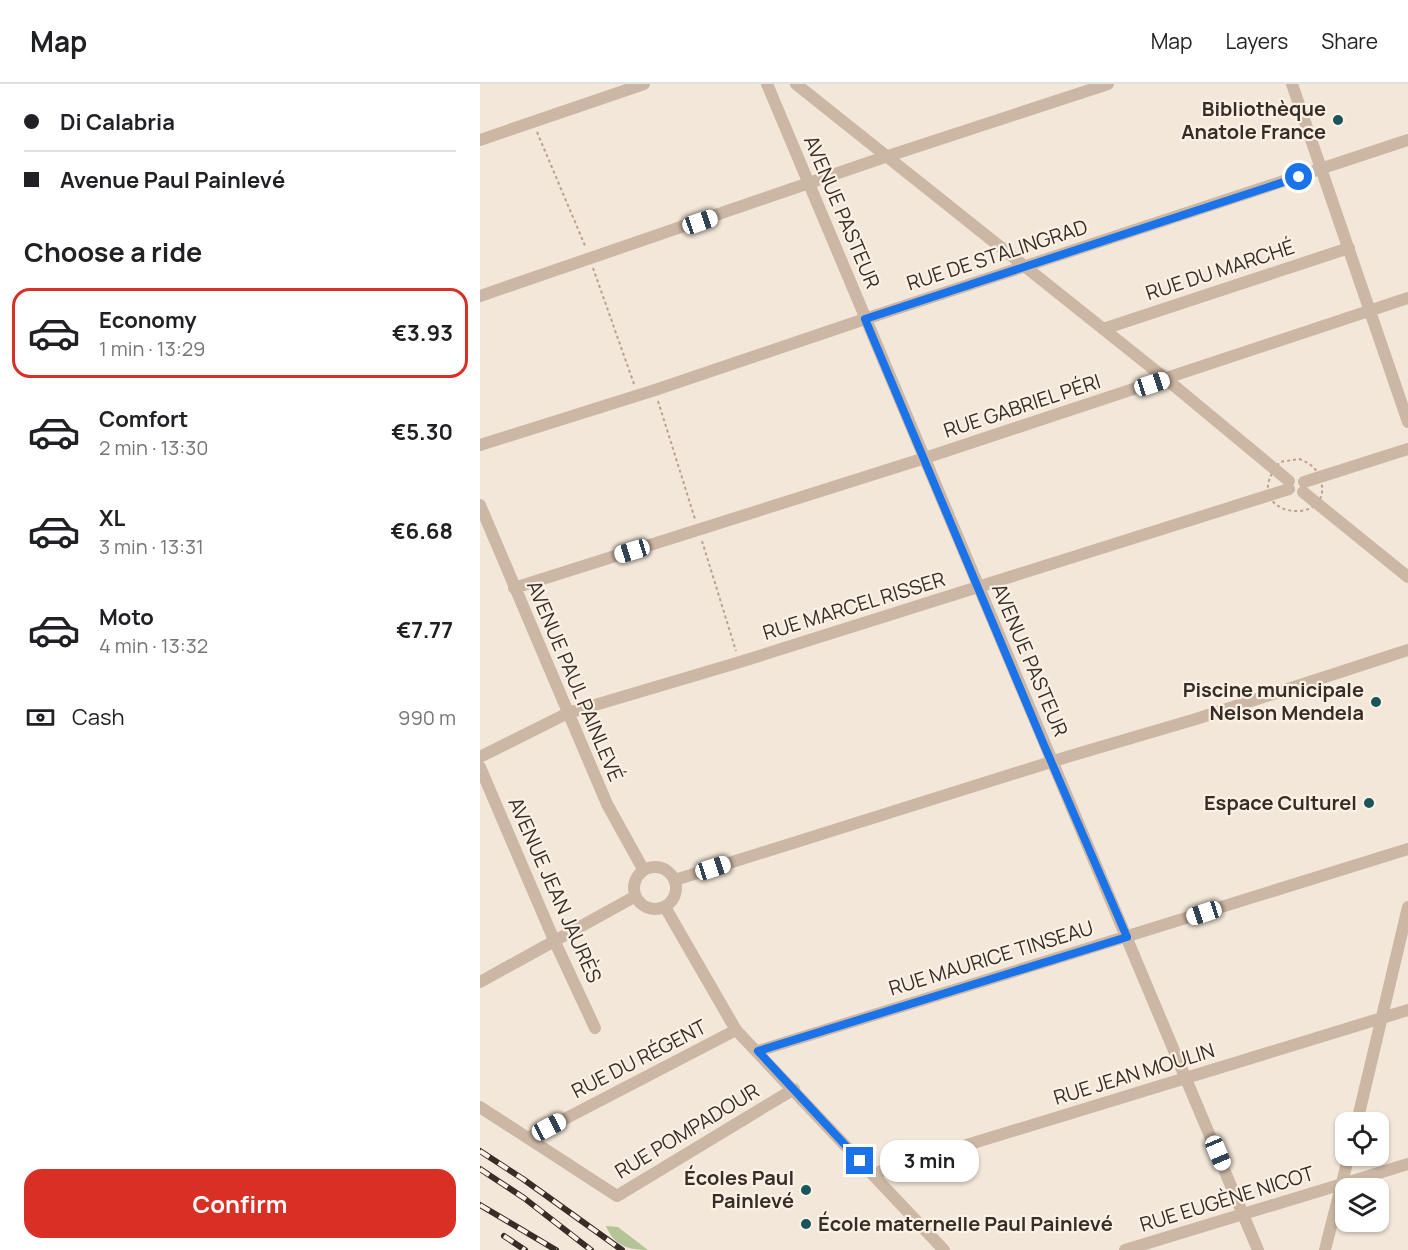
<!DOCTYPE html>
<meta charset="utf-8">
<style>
body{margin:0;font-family:Manrope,sans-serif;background:#f2f2f2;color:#202124;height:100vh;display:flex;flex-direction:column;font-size:22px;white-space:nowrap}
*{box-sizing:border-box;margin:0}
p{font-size:20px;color:#757577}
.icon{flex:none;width:33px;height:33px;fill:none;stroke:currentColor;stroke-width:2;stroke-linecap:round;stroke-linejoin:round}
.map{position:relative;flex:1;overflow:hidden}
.side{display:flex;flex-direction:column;background:#fff;width:480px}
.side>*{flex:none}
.guide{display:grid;align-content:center;height:132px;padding:0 24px;background:#fff}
.fabs{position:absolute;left:855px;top:1028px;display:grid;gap:12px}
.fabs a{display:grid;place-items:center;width:54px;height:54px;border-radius:12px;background:#fff;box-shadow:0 2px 4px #0004;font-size:30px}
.end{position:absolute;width:27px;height:27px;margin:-14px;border:8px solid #1a73e8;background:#fff;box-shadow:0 0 0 3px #fff}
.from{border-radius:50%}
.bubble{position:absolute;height:42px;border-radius:18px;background:#fff;box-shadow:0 2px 4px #0004;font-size:20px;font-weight:700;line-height:42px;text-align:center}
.car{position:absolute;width:18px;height:36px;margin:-18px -9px;border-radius:8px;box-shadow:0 0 4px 2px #0007;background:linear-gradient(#fff 24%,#345 0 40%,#fff 0 76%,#345 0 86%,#fff 0)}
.guide b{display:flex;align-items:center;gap:21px;height:57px;font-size:22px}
.guide b+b{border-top:2px solid #e0e0e0}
.guide i{width:15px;height:15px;background:#202124}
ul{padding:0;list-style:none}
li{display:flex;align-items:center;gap:18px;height:90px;margin:0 12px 9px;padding:0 12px;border:3px solid transparent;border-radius:18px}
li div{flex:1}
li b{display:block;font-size:22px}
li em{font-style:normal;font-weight:700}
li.active{border-color:#d93025}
li>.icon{width:54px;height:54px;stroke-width:1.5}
h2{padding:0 24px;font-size:27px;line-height:72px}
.pay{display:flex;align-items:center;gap:15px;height:66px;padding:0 24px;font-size:22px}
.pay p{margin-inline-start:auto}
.cta{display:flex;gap:12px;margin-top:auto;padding:12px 24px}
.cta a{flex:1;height:69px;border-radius:18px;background:#d93025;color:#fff;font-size:24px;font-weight:700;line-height:69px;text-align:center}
header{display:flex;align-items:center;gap:36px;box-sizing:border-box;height:84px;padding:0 30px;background:#fff;border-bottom:2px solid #e0e0e0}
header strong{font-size:28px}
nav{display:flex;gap:33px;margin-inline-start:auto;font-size:21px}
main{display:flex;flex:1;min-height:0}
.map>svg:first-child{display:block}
.green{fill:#b4c497}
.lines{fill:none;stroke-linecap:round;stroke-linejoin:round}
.path{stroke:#b8a18e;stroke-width:2;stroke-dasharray:3 3;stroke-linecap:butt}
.minor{stroke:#ccb7a4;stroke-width:12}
.rail-casing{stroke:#372c26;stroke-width:6}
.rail{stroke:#fbf1e5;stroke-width:4;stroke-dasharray:11;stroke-linecap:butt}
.route{stroke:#1a73e8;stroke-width:8}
.poi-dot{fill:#18565c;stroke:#fbf1e5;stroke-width:2}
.labels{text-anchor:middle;stroke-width:4.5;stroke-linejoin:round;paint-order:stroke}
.poi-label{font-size:20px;font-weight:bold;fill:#372c26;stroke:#fbf1e5;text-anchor:end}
.street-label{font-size:20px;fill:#372c26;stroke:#fbf1e5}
</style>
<header>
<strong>Map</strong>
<nav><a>Map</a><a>Layers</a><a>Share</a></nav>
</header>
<main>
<section class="side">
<div class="guide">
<b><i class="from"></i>Di Calabria</b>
<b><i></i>Avenue Paul Painlevé</b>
</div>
<h2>Choose a ride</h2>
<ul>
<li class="active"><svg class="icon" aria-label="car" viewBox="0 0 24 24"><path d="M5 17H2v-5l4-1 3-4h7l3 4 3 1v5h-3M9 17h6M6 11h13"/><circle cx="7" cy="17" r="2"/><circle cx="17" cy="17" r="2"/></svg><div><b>Economy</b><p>1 min · 13:29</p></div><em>€3.93</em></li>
<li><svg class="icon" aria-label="car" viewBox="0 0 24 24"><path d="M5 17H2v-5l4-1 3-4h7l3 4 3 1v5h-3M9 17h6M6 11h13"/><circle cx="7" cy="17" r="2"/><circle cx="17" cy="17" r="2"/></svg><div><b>Comfort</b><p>2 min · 13:30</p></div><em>€5.30</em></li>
<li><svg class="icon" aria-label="car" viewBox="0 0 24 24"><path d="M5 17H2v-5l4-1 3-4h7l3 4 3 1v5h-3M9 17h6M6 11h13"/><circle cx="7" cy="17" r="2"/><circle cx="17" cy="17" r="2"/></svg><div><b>XL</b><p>3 min · 13:31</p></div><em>€6.68</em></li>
<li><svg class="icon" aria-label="car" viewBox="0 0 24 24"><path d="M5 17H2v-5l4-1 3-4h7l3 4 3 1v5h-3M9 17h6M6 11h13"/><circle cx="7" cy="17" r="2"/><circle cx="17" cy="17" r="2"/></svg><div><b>Moto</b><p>4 min · 13:32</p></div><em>€7.77</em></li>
</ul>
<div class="pay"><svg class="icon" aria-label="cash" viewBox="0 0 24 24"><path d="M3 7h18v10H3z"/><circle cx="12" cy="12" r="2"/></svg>Cash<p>990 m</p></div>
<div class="cta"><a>Confirm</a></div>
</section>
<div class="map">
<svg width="928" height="1166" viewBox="0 0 928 1166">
<rect width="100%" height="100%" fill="#f3e7d9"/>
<!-- green -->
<path class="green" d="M126 1142 138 1143 168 1166C149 1166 134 1162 126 1142Z"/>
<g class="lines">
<!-- path -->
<path class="path" d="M57 48 106 164
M113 184 154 300
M178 317 215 435
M819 375C830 379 838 385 841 397 854 446 754 432 800 378Z
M222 457 256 567"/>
<!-- minor -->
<path class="minor" d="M287 0 778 1166
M316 0 686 295 809 397
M812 0 928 338
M0 56 164 0
M0 212 396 76 628 0
M623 245 869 164
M0 361 175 306 385 235 928 56
M824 398 928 365
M823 408 928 493
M0 421 127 720 163 785
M34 504 445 374 928 214
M0 673 88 629 260 578 809 405
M0 683 74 856 115 944
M154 804a21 21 0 1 1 42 0a21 21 0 1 1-42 0Z
M195 796 590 672 716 635 928 566
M185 823 256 946 464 1166
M0 898 154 813
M278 967 928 765
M0 1023 137 1112 314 1005
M877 1038 928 823
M48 1054 256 946
M392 1090 928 926
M645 1166 928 1080
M845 1166 869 1071"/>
<defs>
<path id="rail" d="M0 1067 43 1095 142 1166
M0 1085 44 1114 111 1166
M0 1121 76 1166
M24 1152 45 1166"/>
</defs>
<!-- rail casing -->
<use href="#rail" class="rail-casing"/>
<!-- rail -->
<use href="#rail" class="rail"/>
</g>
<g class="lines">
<!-- route -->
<path class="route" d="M380 1077 278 967 647 853 564 661 385 235 819 93"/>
</g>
<!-- markers -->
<g class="poi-dot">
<circle cx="858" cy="36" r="6"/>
<circle cx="896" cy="618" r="6"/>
<circle cx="889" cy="719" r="6"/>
<circle cx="326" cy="1106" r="6"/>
<circle cx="326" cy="1140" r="6"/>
</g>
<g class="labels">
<!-- poi labels -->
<g class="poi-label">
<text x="846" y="32">Bibliothèque<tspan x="846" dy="23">Anatole France</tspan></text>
<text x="884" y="613">Piscine municipale<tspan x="884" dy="23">Nelson Mendela</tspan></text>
<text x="877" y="726">Espace Culturel</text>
<text x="314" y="1101">Écoles Paul<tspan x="314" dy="23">Painlevé</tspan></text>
<text x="338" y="1147" text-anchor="start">École maternelle Paul Painlevé</text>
</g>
<!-- street labels -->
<g class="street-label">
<text transform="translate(362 128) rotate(67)" y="7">AVENUE PASTEUR</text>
<text transform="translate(517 171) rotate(-18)" y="7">RUE DE STALINGRAD</text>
<text transform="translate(740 186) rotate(-18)" y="7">RUE DU MARCHÉ</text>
<text transform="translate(542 322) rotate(-18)" y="7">RUE GABRIEL PÉRI</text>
<text transform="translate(374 522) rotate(-17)" y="7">RUE MARCEL RISSER</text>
<text transform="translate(550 576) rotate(67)" y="7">AVENUE PASTEUR</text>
<text transform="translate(95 597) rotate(67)" y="7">AVENUE PAUL PAINLEVÉ</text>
<text transform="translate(75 806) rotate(66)" y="7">AVENUE JEAN JAURÈS</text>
<text transform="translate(511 874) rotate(-17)" y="7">RUE MAURICE TINSEAU</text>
<text transform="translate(159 975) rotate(-27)" y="7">RUE DU RÉGENT</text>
<text transform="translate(654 990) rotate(-17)" y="7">RUE JEAN MOULIN</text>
<text transform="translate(207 1047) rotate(-31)" y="7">RUE POMPADOUR</text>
<text transform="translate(747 1115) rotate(-17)" y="7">RUE EUGÈNE NICOT</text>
</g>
</g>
</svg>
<div class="fabs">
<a><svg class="icon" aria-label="locate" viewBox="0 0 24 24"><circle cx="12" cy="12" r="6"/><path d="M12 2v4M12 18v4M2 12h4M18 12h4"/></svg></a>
<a><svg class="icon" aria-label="layers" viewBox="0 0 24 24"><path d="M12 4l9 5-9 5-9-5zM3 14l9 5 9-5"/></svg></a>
</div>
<i class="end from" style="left:819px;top:93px"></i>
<i class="end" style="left:380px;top:1077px"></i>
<div class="bubble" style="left:400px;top:1056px;width:99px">3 min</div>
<i class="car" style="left:220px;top:138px;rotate:71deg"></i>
<i class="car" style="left:672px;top:300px;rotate:72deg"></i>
<i class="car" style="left:152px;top:467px;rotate:253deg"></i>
<i class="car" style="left:233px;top:784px;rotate:72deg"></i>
<i class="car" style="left:724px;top:829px;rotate:252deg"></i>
<i class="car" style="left:69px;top:1043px;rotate:62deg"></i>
<i class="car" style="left:738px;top:1069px;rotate:157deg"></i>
</div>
</main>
